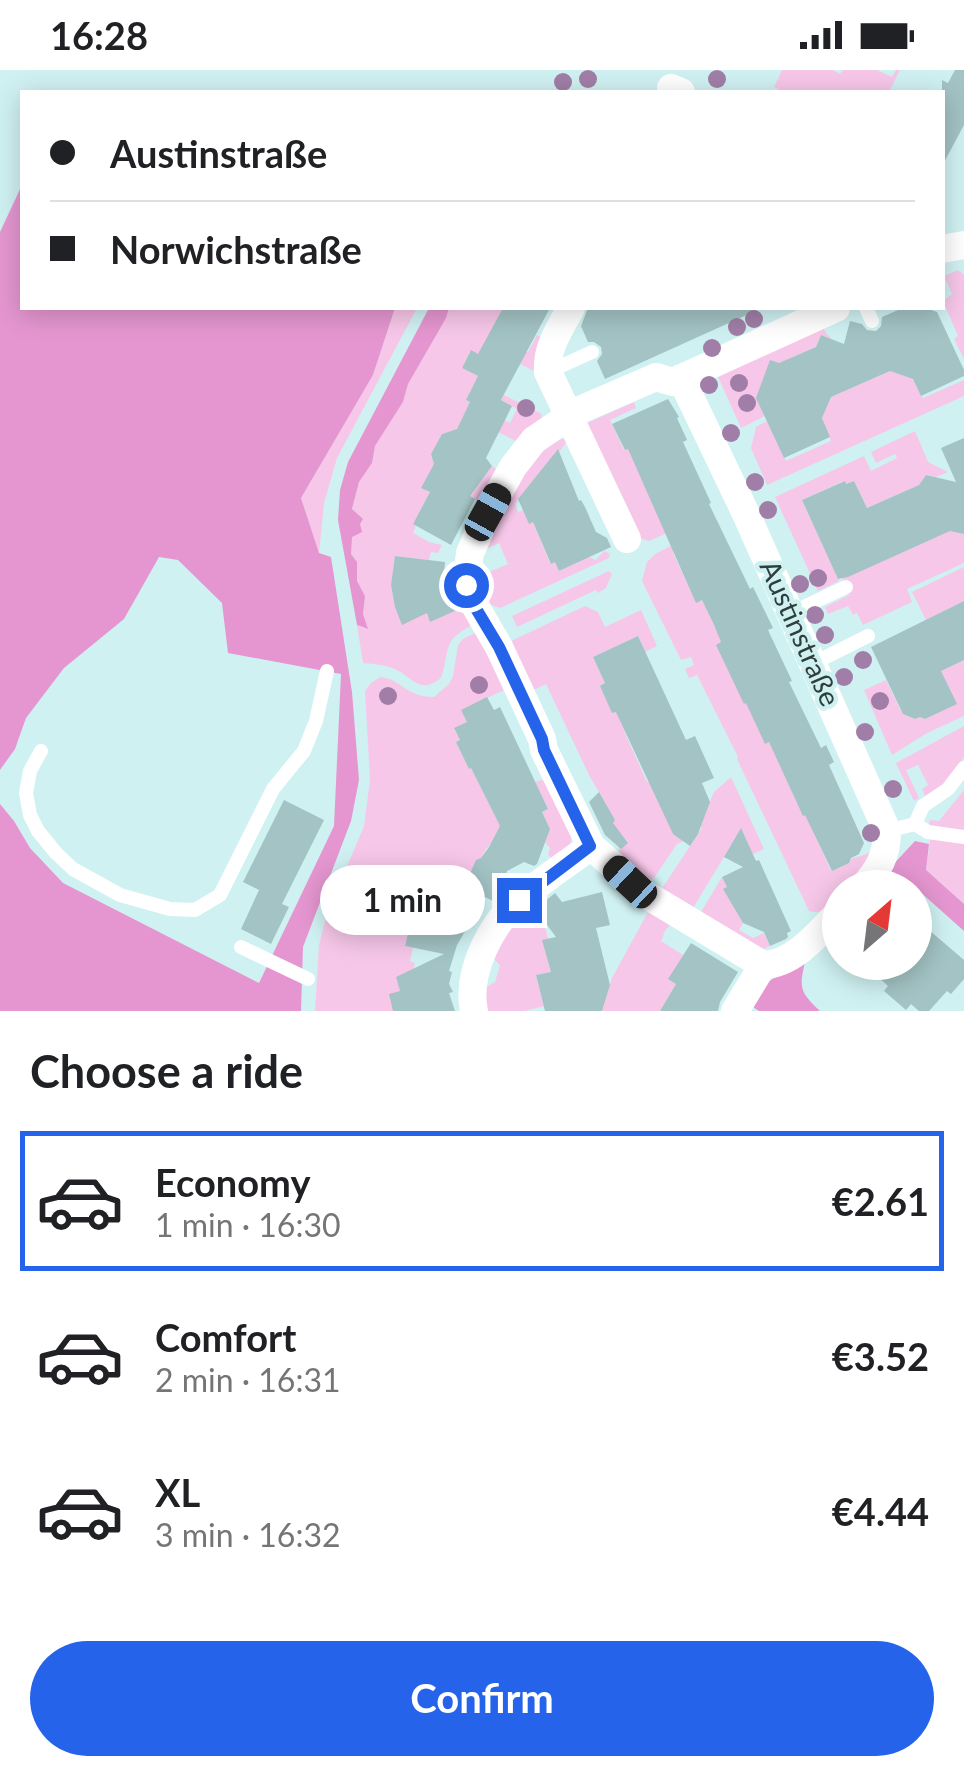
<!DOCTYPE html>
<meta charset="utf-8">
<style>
body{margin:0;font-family:Lato,sans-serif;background:#f6f6f6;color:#202124;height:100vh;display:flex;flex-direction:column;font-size:38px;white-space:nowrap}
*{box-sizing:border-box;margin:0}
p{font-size:32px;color:#757577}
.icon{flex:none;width:55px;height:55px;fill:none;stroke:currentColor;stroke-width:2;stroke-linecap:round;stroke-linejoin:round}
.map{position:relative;height:941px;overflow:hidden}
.drawer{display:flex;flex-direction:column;background:#fff;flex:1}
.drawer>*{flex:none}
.guide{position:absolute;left:20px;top:20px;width:925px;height:220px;border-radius:0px;box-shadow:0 5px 25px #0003;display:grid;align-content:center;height:220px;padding:0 30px;background:#fff}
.needle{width:65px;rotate:28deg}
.fabs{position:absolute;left:822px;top:800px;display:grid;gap:20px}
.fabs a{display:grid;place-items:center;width:110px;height:110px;border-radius:50%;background:#fff;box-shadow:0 5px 25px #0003;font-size:50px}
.end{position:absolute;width:45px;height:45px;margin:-22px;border:12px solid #2563eb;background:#fff;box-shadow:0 0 0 5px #fff}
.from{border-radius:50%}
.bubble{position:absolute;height:70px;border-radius:35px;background:#fff;box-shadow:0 5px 25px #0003;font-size:32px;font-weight:700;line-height:70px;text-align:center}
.car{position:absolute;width:30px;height:60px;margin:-30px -15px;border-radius:12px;box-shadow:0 0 8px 2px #0007;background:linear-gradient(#222 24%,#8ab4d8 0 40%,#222 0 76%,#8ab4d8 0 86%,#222 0)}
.guide b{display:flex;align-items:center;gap:35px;height:95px;font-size:38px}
.guide b+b{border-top:2px solid #e0e0e0}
.guide i{width:25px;height:25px;background:#202124}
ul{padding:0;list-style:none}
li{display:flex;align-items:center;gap:30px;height:140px;margin:0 20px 15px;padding:0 10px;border:5px solid transparent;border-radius:0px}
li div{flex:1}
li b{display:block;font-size:38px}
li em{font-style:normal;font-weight:700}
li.selected{border-color:#2563eb}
li>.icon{width:90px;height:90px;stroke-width:1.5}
h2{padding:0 30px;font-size:45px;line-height:120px}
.button{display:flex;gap:20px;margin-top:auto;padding:20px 30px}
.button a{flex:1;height:115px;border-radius:60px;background:#2563eb;color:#fff;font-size:40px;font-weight:700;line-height:115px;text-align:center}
.status{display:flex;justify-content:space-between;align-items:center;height:70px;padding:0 50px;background:#fff;direction:ltr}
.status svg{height:28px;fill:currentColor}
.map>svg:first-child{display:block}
.green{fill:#f7c7e9}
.forest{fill:#e596d0}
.building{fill:#a3c3c4}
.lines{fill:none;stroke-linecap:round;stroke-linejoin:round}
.service{stroke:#fff;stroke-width:14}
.minor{stroke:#fff;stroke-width:28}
.tree{fill:#a17ea7}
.route{stroke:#2563eb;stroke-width:12}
.labels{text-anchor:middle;stroke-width:9;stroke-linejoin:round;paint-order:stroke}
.street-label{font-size:28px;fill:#303d3d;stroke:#d0f1f2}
</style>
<div class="status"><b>16:28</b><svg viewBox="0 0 49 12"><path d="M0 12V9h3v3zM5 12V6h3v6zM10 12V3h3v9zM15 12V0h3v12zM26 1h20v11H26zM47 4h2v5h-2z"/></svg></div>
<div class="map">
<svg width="964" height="941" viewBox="0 0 964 941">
<rect width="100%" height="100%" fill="#d0f1f2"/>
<!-- green -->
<path class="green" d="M782 0H833L840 4 843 0H877L892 7 896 0H900L889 22H786L774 17Z
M958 200 964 205V289L954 269 958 266 943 231 952 224 944 206Z
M395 238H417L337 388 324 433 319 484 301 428 373 305Z
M449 238H502L517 277 528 282 537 265 546 270 540 304 493 280 488 289 470 281 462 298 484 309 479 319 473 316 466 330 510 353 517 339 501 330 504 325 542 344 541 347 546 349 516 371 464 345 457 359 442 364 431 384 436 399 478 415 492 396 497 400 481 432 428 406 422 418 430 422 413 454 416 456 413 463 429 472 442 475 438 483 431 482 429 490 395 486 393 502 396 504 398 511 391 513 393 527 427 543 431 551 467 535 472 555C441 572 451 578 441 608 421 624 415 610 397 600 387 595 374 594 363 593L357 555 366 559 363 544 365 526 357 512V492L351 484 352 440 359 412 372 393 375 376 403 332 408 314 445 248Z
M820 251 826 263 832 269 821 265 816 277 779 293 765 346 741 358 715 300Z
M890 301 913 309 923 328 964 310V326L767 415 751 378 756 357 767 351 786 391 831 371 822 348 831 327Z
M634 332 636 338 610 350 624 380 637 375 692 452 649 471 634 466 583 355Z
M915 361 928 392 948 402 936 407 926 405 919 415 867 438 854 411 846 414 844 411 802 430 839 511 818 521 775 427 864 386 871 401 897 388 895 384 876 393 871 382Z
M562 369 568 370 559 382 557 380 515 434 518 442 523 440 529 453 533 452 550 493 555 492 559 501 589 487 596 490 604 481 610 484 609 488 500 538 486 533 479 513 480 506 508 494 499 473 482 481C503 440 519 390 562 369Z
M718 452 721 460 673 483 696 532 702 530 737 604 744 633 768 622 765 674 769 672 794 721 792 722 803 745H806L831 801 849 793 851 789C857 786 865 786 870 782L873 787 845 817 840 818V823C831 833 824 846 809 841L737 689 738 687 697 605 689 608 685 599 694 595 691 587 681 590 642 511 647 492 655 484Z
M950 461 962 463 964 461V493L907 519 912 532 863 555 857 543 853 545 848 536 828 544 825 537 849 525 842 509Z
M964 497V531L926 550 912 522Z
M609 501 612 504 606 518 598 523 596 520 517 557 512 546Z
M585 536 598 542 605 557 641 540 657 576 645 582 638 566 593 587 605 613 600 616 613 643 621 639 629 658 624 661 647 712 654 710 684 771 677 774 654 808 644 811 615 784 628 772 625 769 622 772 610 757 615 750 589 705 546 614 528 623 505 574Z
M477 562 506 619 462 640 467 652 454 659 460 670 456 672 469 698H471L503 761 486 779 459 832 437 819 415 856H410L405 876 413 878 410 891 415 893 412 904 397 910 400 921 393 941H315L319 875 327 844 364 756 370 710 365 621 371 613 380 607C402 609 405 627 434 627L449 614 453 606 458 575 463 569Z
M964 590V646L927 663 892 685 864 620 886 610 901 641 905 640 908 646 915 649 920 647 925 649 956 634 935 600Z
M964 656V687L944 715 925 726 922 719 928 715 918 695 906 700 919 728 914 731 896 693Z
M731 707 764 779 734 793 747 771 741 759 690 843 659 823 702 758 694 752 705 743 714 722Z
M541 710 545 711 572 763 570 775 553 791 548 784 550 778 545 772 550 759 542 742 548 739 535 712Z
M964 720V834L926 801 930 770 926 768 930 750 939 751Z
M722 807 727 817 724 820 743 853 739 860 753 868 764 863 770 876 761 880 698 847Z
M531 833 538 842 541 841 548 869 543 871 551 902 536 906 544 936 525 941H485L483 919 495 912 500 895 492 887 508 854Z
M648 842 672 852 663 864 664 865 661 871 683 885 676 914 660 941H602L612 908Z"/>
<!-- forest -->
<path class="forest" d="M22 115V238H395L373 305 301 428 319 483 331 487 352 622 359 710 351 751 303 877 301 941H0V734L14 751 30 778 63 813 259 913 334 756 341 604 228 583 222 533 178 490 159 487 124 549 64 598 26 648 15 679 0 700V162Z
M429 238H449L446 248 408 314 403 332 375 376 372 393 359 412 352 439 363 449 360 454 362 462 352 467 351 484 357 492V511L365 526 363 544 368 559 357 555 338 450 340 420 348 392Z
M915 771 929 774 926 800 964 834V861L908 811 905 814 889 799Z
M806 887C800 916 797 920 820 941H759L753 937 768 912Z"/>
<!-- building -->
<path class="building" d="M955 0H964V55L942 96V10L948 13Z
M503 238H550L501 330 512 336 486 388 492 396 470 426 475 429 451 475 413 454 430 422 421 418 434 394 431 384 442 364 457 359 470 332 466 330 478 306 462 298 471 280 478 284Z
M588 238H762L605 309 597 291 602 284 601 277 594 272H588L581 256Z
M899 238H926L937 242 964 300V306L921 326 913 309 890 301 831 327 822 348 830 367 784 388 756 328 770 290 779 293 816 277 821 265 844 274 850 251 862 254 867 260 876 261 881 256 882 247 898 240Z
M668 329 679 347 677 348 687 370 683 372 711 433 709 434 750 519 753 517 773 558 768 560 792 611 789 612 821 678 826 675 834 692 829 695 864 773 859 784 851 788 849 793 832 801 805 745 803 746 769 672 765 674 746 633 744 634 716 575 721 572 714 555 702 530 696 533 628 379 625 380 612 354Z
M964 368V464L950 461 848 507 838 509 802 430 845 411 846 414 854 411 867 438 919 415 926 405 956 412 941 378Z
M558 379 579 431 581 430 585 437 596 462 607 468 611 477 559 501 555 492 551 494 533 452 529 454 518 429Z
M395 486 445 492 444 506 449 510 445 517 457 540 430 552 427 543 402 555 395 537 391 515Z
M964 531V590L941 601 957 634 925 649 920 647 915 649 903 644 871 577Z
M638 566 686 670 695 666 714 708 702 713 710 732 698 764 690 776 673 764 616 642 612 643 600 616 605 613 593 587Z
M487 627 494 640 500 637 548 739 542 742 550 759 537 794 534 796 524 792 507 801 498 826 493 831 485 827 457 875 449 901 452 902 449 914 453 922 449 923 455 941H393L389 924 400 921 396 907 444 884 405 876 410 855 415 856 437 819 458 831 476 790 481 788 489 777 500 756 471 698 469 699 456 672 460 670 454 658 467 652 461 640Z
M599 722 615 750 613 753 628 773 621 779 605 765 589 732Z
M284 730 324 750 282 834 289 837 271 874 241 859 259 820 243 812Z
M741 758 756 791 759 790 791 861 787 863 788 867 786 869 770 876 764 862 743 853 723 819 727 817 722 807 743 797 724 787Z
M602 822 610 855 596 858 610 915 602 941H545L536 905 551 902 542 870 556 867 535 839 555 823 562 832Z
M915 848 964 890V909L951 924 947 921 929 941H919L911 934 906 940 884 921 888 916 862 892H915Z
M691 873 738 902 720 932 718 941H660L676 914 668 909Z"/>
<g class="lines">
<!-- service -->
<path class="service" d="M866 238 872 251
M548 302 592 282
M791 543 846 517
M814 593 868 566
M41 681 30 701 26 723 30 745 38 761 56 783 73 799 120 825 170 839 195 840 220 825 273 719 304 681 316 651 327 601
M915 754 928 762 964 767
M887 761 915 754 923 736 948 719 964 698
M241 877 308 909"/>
<!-- minor -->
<path class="minor" d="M671 18 681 22
M942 179 964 175
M571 238C560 258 546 278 548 302L627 469
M836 238 673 312 656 307 575 342 534 370 513 397 488 442 470 483 466 515 470 527 499 577 542 669 544 680 591 776 645 824 763 895C793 895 820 862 840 841
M681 308 747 446 887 761C887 785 879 800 862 818
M474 941C466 902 491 854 520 829 542 810 567 794 591 776
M735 941 763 895"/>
</g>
<!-- trees -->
<g class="tree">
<circle cx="588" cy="9" r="9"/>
<circle cx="717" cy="9" r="9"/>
<circle cx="563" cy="12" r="9"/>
<circle cx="754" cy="249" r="9"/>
<circle cx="737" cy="257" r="9"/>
<circle cx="712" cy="278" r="9"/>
<circle cx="739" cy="313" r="9"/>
<circle cx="709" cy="315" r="9"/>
<circle cx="747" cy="333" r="9"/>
<circle cx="526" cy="338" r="9"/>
<circle cx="731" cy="363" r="9"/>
<circle cx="755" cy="412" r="9"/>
<circle cx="768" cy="440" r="9"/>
<circle cx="818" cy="508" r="9"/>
<circle cx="800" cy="514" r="9"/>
<circle cx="815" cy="545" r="9"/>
<circle cx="825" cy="565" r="9"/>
<circle cx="863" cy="590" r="9"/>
<circle cx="844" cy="607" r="9"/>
<circle cx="479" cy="615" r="9"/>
<circle cx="388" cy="626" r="9"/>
<circle cx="880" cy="631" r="9"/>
<circle cx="865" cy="662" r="9"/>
<circle cx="893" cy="719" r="9"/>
<circle cx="871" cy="763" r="9"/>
</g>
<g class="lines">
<!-- route -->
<path class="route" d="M466 515 472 532 499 577 542 669 544 680 590 776 519 830"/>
</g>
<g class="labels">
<!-- street labels -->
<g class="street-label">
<text transform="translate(800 563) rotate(66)" y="10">Austinstraße</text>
</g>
</g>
</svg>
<div class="fabs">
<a><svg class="needle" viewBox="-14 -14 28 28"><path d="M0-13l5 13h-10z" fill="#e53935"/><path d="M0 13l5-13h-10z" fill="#757577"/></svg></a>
</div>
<i class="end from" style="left:466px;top:515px"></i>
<i class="end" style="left:519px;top:830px"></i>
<div class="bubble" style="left:320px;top:795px;width:165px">1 min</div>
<i class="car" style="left:488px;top:442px;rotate:29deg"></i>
<i class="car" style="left:630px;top:812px;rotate:313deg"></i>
<div class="guide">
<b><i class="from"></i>Austinstraße</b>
<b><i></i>Norwichstraße</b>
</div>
</div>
<section class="drawer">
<h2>Choose a ride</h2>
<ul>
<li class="selected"><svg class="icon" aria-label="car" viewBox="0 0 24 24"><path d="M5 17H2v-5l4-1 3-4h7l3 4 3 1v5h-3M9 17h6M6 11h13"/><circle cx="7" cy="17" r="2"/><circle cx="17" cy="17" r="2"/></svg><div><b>Economy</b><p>1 min · 16:30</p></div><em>€2.61</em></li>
<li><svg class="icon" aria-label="car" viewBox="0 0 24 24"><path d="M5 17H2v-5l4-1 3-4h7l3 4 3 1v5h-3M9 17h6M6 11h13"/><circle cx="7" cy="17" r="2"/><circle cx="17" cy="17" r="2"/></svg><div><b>Comfort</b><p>2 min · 16:31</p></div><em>€3.52</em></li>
<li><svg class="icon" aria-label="car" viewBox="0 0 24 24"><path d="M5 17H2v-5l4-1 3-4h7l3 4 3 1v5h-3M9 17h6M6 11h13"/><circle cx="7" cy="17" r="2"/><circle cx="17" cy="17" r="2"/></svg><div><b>XL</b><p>3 min · 16:32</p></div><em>€4.44</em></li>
</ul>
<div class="button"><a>Confirm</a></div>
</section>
